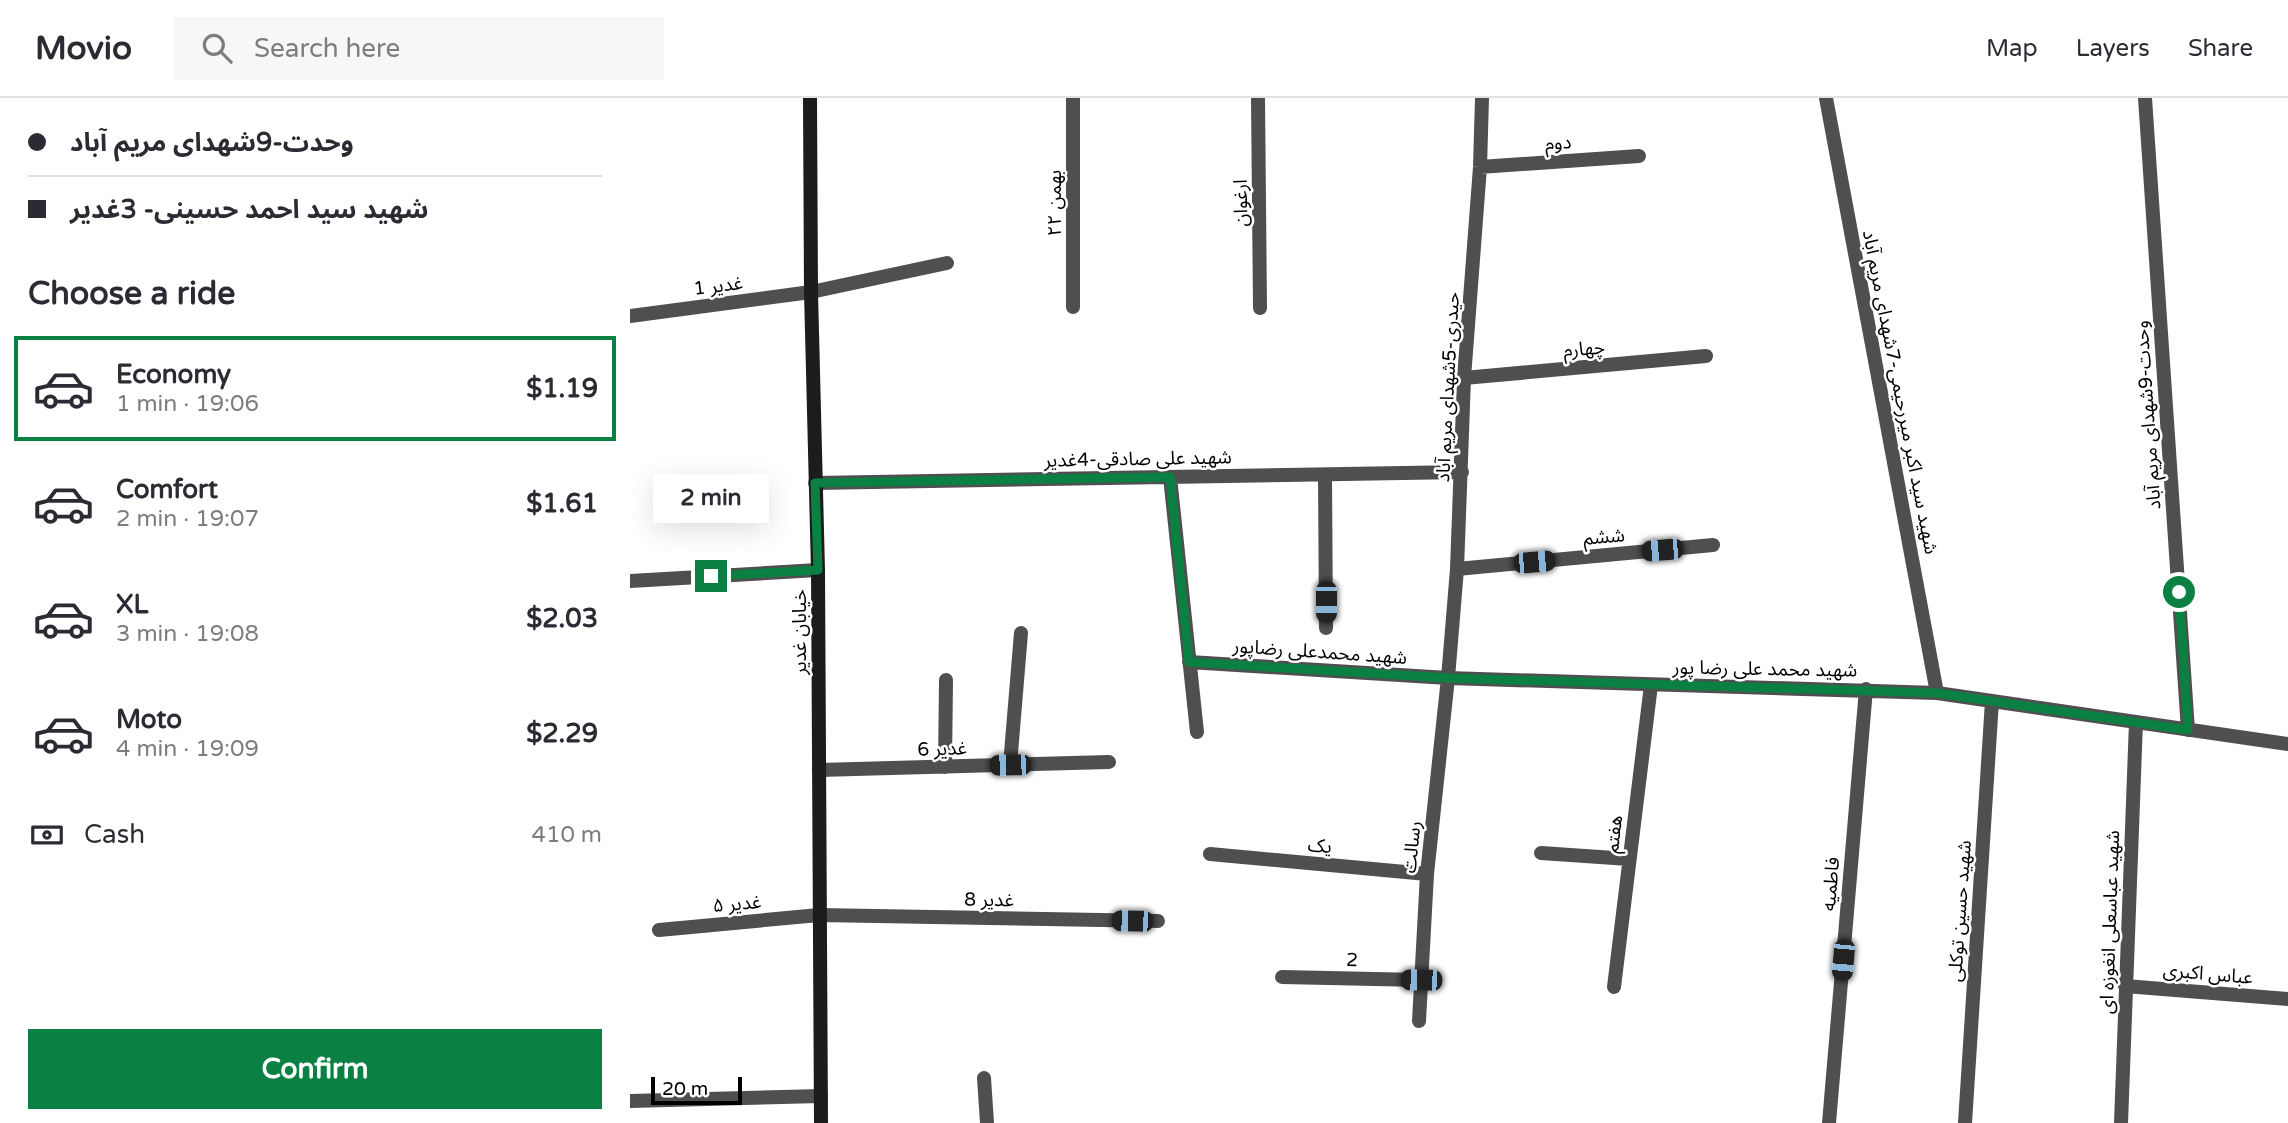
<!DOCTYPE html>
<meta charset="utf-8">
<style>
body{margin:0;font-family:"Varela Round","Noto Sans Arabic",sans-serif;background:#f7f7f7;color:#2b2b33;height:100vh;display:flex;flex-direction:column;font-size:26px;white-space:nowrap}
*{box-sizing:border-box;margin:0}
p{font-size:23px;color:#7c7c81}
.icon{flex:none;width:38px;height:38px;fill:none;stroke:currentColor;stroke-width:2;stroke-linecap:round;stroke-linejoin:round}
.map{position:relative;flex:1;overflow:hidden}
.details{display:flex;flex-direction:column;background:#fff;width:630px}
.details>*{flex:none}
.top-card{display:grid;align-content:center;height:154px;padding:0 28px;background:#fff}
.scale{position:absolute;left:21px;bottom:18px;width:91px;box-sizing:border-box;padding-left:7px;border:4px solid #000;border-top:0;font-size:19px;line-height:24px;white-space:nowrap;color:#000;-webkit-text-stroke:5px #fff;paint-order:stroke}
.end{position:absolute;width:32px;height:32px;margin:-16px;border:9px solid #0b8043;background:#fff;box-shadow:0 0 0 4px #fff}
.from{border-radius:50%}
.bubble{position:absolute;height:49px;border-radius:0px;background:#fff;box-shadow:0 7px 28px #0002;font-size:23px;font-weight:700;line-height:49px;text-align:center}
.car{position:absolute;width:21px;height:42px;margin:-21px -10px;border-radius:9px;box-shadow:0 0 5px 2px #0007;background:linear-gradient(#222 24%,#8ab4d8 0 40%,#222 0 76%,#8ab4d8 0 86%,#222 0)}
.top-card b{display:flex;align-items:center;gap:24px;height:66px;font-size:26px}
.top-card b+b{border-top:2px solid #e1e1e2}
.top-card i{width:18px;height:18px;background:#2b2b33}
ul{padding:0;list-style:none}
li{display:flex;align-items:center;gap:21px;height:105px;margin:0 14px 10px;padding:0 14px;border:4px solid transparent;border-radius:0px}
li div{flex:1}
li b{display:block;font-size:26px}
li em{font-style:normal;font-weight:700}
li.active{border-color:#0b8043}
li>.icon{width:63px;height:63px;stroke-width:1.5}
h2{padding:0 28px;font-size:32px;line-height:84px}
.pay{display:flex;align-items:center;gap:18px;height:77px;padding:0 28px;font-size:26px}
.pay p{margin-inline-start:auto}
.cta{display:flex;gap:14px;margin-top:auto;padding:14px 28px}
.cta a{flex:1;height:80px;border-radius:0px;background:#0b8043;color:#fff;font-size:28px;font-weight:700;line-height:80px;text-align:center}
header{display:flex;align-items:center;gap:42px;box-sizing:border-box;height:98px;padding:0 35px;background:#fff;border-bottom:2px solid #e1e1e2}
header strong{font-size:33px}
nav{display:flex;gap:38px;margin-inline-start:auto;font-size:24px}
.search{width:490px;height:63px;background:#f7f7f7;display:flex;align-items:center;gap:18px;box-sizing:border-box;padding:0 24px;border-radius:0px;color:#7c7c81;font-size:26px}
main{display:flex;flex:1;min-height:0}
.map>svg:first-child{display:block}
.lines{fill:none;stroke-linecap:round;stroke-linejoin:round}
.minor{stroke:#4f4f4f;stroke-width:14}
.secondary{stroke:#1c1c1c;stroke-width:14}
.route{stroke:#0b8043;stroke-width:9}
.labels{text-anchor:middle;stroke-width:5;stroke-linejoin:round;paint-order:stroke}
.street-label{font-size:19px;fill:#000;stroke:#fff}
</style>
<header>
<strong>Movio</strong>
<div class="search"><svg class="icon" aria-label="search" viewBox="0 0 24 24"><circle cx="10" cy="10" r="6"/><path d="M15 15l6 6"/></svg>Search here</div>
<nav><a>Map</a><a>Layers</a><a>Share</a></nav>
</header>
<main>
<section class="details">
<div class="top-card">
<b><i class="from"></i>وحدت-9شهدای مریم آباد</b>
<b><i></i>شهید سید احمد حسینی- 3غدیر</b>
</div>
<h2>Choose a ride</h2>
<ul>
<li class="active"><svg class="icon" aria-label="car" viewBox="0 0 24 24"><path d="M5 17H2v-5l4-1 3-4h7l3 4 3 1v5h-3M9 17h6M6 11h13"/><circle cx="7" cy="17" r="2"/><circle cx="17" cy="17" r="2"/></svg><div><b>Economy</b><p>1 min · 19:06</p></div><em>$1.19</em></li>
<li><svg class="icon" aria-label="car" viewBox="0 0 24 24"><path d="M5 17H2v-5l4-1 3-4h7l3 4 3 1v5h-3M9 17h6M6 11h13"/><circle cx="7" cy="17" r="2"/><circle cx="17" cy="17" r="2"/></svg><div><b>Comfort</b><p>2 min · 19:07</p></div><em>$1.61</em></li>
<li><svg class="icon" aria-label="car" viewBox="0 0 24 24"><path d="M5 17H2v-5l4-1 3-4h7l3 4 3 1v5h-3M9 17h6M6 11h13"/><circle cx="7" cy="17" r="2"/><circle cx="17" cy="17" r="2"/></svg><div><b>XL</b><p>3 min · 19:08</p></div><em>$2.03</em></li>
<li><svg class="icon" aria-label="car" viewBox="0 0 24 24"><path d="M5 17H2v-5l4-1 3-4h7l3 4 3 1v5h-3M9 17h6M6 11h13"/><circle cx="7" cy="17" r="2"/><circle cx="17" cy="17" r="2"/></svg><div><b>Moto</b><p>4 min · 19:09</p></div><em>$2.29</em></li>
</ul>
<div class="pay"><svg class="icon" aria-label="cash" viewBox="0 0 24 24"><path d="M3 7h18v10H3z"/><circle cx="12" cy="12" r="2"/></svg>Cash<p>410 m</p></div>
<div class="cta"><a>Confirm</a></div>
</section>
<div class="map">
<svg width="1658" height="1025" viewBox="0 0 1658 1025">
<rect width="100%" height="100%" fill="#fff"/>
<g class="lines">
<!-- minor -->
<path class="minor" d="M443 0V209
M628 0 630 210
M1196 0 1307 595
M1515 0 1558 632
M850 69 1009 58
M0 218 181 194 317 165
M834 280 1076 258
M695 377 696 530
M540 379 567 634
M185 385 832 374
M827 471 1083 447
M0 483 188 472
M559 564 818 580 1307 595 1658 646
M380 667 391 535
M315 669 316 582
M189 672 479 664
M911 755 999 761
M580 756 797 776
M29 832 189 817 528 823
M652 879 791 882
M1495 888 1658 901
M984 889 1021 587
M789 923 797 776 818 580 827 471 834 280 850 69 852 0
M354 980 357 1025
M0 1003 191 998
M1199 1025 1236 591
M1335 1025 1362 603
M1491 1025 1506 624"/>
<!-- secondary -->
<path class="secondary" d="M180 0 181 194 188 472 191 1025"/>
</g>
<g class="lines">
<!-- route -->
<path class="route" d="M81 478 188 472 185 385 540 379 559 564 818 580 1307 595 1558 632 1549 494"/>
</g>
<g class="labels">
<!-- street labels -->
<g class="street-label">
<text transform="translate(928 44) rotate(-4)" y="7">دوم</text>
<text transform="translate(424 105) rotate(-90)" y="7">۲۲ بهمن</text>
<text transform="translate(610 105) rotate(-91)" y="7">ارغوان</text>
<text transform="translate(88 187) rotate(-7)" y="7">غدیر 1</text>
<text transform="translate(954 250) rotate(-5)" y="7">چهارم</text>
<text transform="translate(817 289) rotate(-87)" y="7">حیدری-5شهدای مریم آباد</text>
<text transform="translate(1271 294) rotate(79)" y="7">شهید سید اکبر میررحیمی-7شهدای مریم آباد</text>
<text transform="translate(1517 317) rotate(-94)" y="7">وحدت-9شهدای مریم آباد</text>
<text transform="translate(508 360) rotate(-1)" y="7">شهید علی صادقی-4غدیر</text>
<text transform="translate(974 438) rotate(-5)" y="7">ششم</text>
<text transform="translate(169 534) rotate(-90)" y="7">خیابان غدیر</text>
<text transform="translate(690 553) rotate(4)" y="7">شهید محمدعلی رضاپور</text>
<text transform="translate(1135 570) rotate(1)" y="7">شهید محمد علی رضا پور</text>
<text transform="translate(312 650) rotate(-2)" y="7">غدیر 6</text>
<text transform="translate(983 736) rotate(-83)" y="7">هفتم</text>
<text transform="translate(690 747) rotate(5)" y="7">یک</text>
<text transform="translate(781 749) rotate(-84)" y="7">رسالت</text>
<text transform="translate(1200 786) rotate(-85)" y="7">فاطمیه</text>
<text transform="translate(359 801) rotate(1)" y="7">غدیر 8</text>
<text transform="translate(107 805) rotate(-5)" y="7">غدیر ۵</text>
<text transform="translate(1329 813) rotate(-86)" y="7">شهید حسین توکلی</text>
<text transform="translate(1479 824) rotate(-88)" y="7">شهید عباسعلی انغوزه ای</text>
<text transform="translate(722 861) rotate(1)" y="7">2</text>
<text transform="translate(1578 875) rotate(5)" y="7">عباس اکبری</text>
</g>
</g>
</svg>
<div class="scale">20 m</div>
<i class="end from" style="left:1549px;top:494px"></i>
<i class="end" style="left:81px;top:478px"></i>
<div class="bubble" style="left:23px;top:376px;width:116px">2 min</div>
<i class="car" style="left:1032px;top:452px;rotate:265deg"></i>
<i class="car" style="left:904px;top:464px;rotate:85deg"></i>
<i class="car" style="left:696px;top:504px;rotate:180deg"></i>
<i class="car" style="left:380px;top:667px;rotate:269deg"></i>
<i class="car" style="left:502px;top:823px;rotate:271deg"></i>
<i class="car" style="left:1213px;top:862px;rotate:185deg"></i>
<i class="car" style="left:791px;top:882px;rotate:271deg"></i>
</div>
</main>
